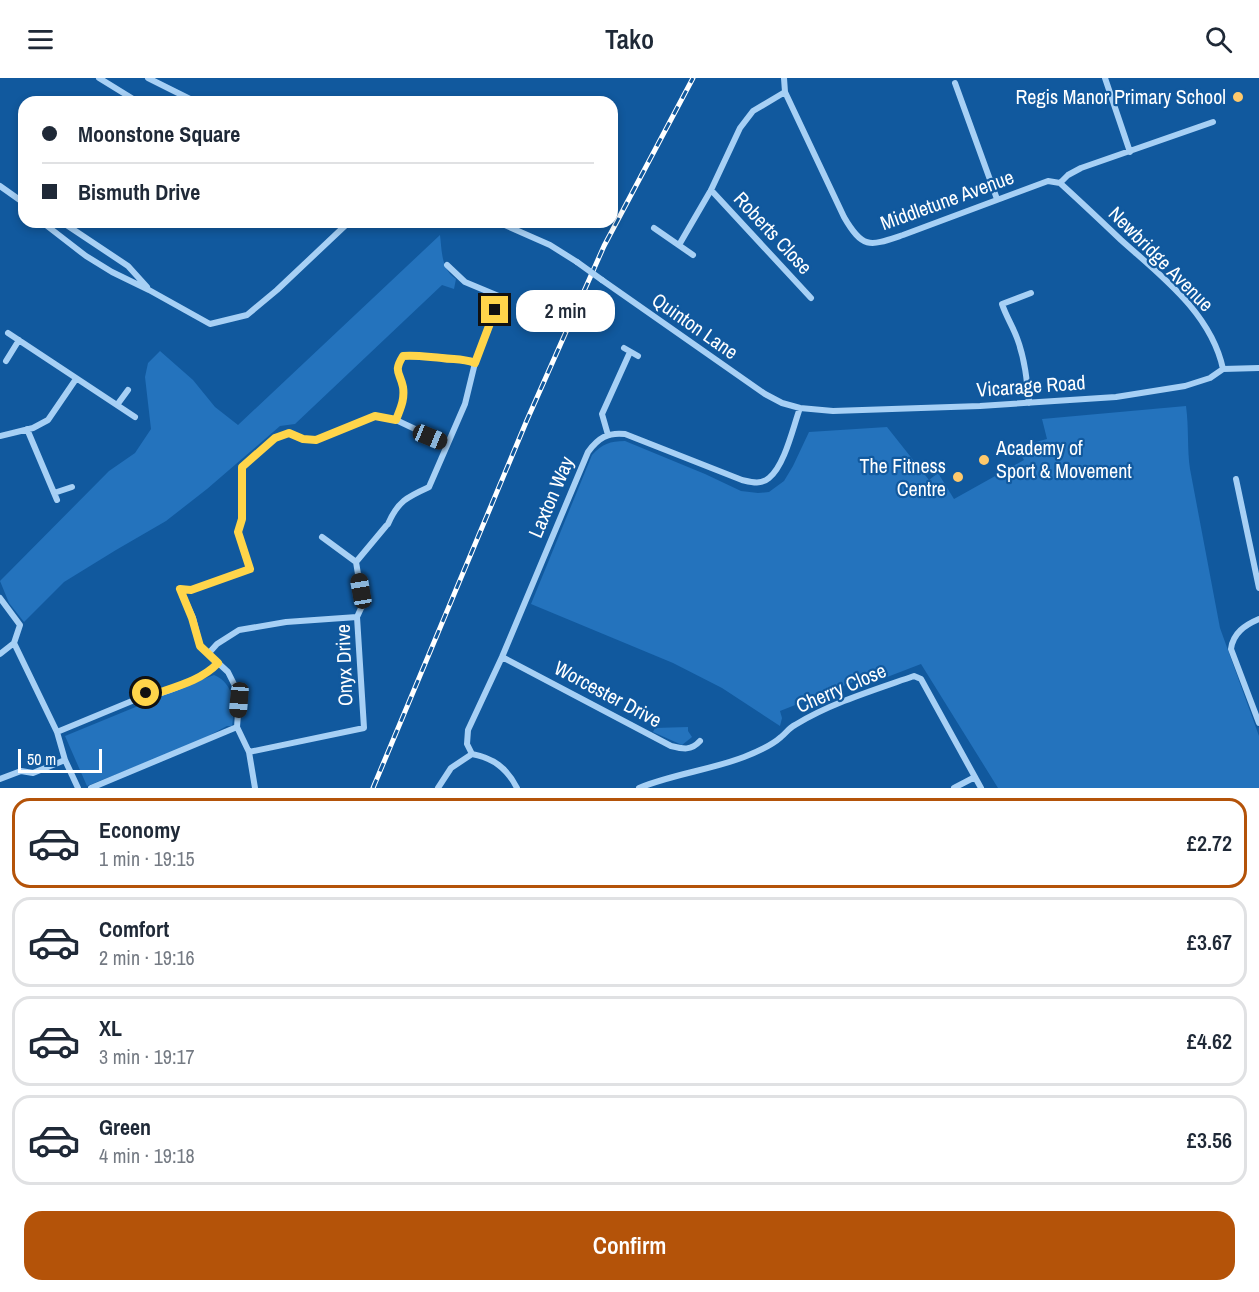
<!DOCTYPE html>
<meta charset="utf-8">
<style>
body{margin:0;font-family:"Archivo Narrow",sans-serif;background:#f2f2f3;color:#1f2937;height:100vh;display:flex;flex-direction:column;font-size:22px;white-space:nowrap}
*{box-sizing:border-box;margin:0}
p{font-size:20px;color:#747a83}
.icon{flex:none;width:33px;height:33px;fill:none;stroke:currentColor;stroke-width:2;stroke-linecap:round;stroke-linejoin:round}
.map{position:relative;height:710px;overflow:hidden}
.panel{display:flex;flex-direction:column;background:#fff;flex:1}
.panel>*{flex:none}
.banner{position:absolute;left:18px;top:18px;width:600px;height:132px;border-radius:18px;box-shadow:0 3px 9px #0003;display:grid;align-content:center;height:132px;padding:0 24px;background:#fff}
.scale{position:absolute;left:18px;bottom:15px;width:84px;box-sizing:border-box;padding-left:6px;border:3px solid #fff;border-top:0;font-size:16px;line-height:21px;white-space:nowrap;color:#fff;-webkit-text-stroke:4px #11599e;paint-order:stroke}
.end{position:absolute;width:27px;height:27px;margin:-14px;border:8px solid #ffd54a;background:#111;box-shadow:0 0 0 3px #111}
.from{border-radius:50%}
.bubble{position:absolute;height:42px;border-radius:18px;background:#fff;box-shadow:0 3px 9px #0003;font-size:20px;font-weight:600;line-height:42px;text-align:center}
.car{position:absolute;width:18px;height:36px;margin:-18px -9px;border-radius:8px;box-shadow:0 0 4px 2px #0007;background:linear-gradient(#222 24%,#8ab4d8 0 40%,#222 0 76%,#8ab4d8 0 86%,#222 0)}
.banner b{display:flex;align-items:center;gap:21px;height:57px;font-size:22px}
.banner b+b{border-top:2px solid #e0e1e3}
.banner i{width:15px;height:15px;background:#1f2937}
ul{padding:10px 0 0;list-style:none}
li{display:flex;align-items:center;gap:18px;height:90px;margin:0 12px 9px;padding:0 12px;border:3px solid #e0e1e3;border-radius:18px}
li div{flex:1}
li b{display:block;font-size:22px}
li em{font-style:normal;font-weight:600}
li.active{border-color:#b45309}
li>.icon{width:54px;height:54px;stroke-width:1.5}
.action{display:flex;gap:12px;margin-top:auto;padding:12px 24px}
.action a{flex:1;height:69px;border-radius:18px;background:#b45309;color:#fff;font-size:24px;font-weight:600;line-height:69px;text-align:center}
header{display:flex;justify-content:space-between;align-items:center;height:78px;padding:0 24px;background:#fff;font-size:27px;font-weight:600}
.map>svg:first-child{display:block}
.green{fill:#2473bd}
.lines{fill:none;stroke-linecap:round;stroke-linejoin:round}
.minor{stroke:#a7d0f5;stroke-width:6}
.rail-casing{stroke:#fff;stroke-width:5}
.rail{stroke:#11599e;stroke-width:3;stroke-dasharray:9;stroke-linecap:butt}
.minor-bridge{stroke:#a7d0f5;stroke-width:6}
.route{stroke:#ffd54a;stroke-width:8}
.poi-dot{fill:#ffc96b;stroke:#11599e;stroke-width:2}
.labels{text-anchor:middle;stroke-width:4.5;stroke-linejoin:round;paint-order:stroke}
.poi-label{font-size:20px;fill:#fff;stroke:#11599e;text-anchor:end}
.street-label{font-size:20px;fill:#fff;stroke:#11599e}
</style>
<header><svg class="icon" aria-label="menu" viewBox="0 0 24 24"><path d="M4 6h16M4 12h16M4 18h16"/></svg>Tako<svg class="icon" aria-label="search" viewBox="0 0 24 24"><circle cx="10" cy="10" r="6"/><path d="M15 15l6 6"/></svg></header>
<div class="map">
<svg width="1259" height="710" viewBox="0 0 1259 710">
<rect width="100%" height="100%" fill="#11599e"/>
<!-- green -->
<path class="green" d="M440 157C442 173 441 191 456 201L454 211 442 207 295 346 280 348 207 411 166 443 116 472 64 504 24 544 9 525 0 503 109 393 135 375 151 351 145 299 148 285 160 273 193 302 215 329 238 347Z
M1186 328C1189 350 1187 370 1190 391L1220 550 1259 658V710H998L921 586 869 606 866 599 780 633 782 640 780 648 722 610 673 585 531 526 592 377C602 366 610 363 625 363L705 396 741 413 758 415 769 414 784 403 793 388 809 354 887 349 929 402 938 395 954 421 1024 382 1017 369 1047 361 1042 341Z
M214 597C235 606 235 628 232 648H227L197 664 87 708 65 658 138 628 140 621 144 619 151 621Z
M688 649V653L692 659 682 667 653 654 655 650Z"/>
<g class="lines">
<!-- minor -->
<path class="minor" d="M99 0 138 24
M148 0 196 24
M784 0 785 14 844 139C863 172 870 168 903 157L1048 103 1060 105 1068 97 1081 90 1213 44
M1105 0 1130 74
M955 5 997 121
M1060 105C1081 124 1101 143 1121 162 1161 198 1211 235 1223 291
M0 108 24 125
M711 112 811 220
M42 144 86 178 112 194 149 212 210 246 247 237 277 212 349 144
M62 144 128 188 147 209
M498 144 550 167 577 184
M654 150 693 177
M679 167 711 112 740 50 753 33 785 14
M602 202 765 316 782 325 800 330 833 333 980 328 1116 319 1185 308 1210 300 1223 291 1259 290
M8 255 135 339
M624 270 638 278
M6 283 19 262
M1029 325C1027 303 1025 281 1017 260 1013 249 1006 238 1002 226L1031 215
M117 327 128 312
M396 342C400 331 405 322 403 309 400 294 393 294 403 278 417 277 428 279 442 280 455 282 461 280 475 285
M27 351 57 422
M608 357 602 336 630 274
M0 358 33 350 48 342 76 301
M1236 401 1259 510
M54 415 72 409
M388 446C398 423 407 419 429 409L465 326 475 285 501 219 465 204 447 187
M356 484 386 448
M0 520 20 547 14 565 57 654 65 682 78 710
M1259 541C1245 547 1233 555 1231 571L1259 645
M0 576 14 565
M208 576 217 566 239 552 286 544 357 539
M502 579 671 668C683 671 691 673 700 663
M57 654 132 623 141 616C146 615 150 617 154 617 172 613 206 598 218 585
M249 674 364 650 357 539 363 526 356 484 322 459
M0 701 21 693 33 695 65 682
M91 710 237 649
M255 710 249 674 237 649 239 622 237 612 228 594 200 568 193 540 180 511 191 512 250 491 238 454 242 441V389L275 360 289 355 303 361 316 362 375 338 396 342 447 366
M438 710 451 690 472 676
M517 710C507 690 493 680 472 676L467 666 468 652 502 579 588 374C598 360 608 354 625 356L742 402C751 404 761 407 769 400 785 387 793 349 800 330
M639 710C673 696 710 692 744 679 757 674 771 668 781 659 786 655 789 650 795 647 831 625 874 612 914 598L921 601 981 710
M954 710 975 699"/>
<defs>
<path id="rail" d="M373 710 527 342 604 168 693 0"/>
</defs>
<!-- rail casing -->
<use href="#rail" class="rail-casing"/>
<!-- rail -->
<use href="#rail" class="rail"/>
<!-- minor-bridge -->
<path class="minor-bridge" d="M577 184 602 202"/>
</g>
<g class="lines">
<!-- route -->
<path class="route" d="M146 615 152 617C174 609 201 603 218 585L200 568 192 540 180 511 191 512 250 491 238 454 242 441V389L275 360 289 355 303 361 316 362 375 338 396 342C400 331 405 322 403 309 400 294 393 294 403 278 417 277 428 279 442 280 455 282 461 280 475 285L495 232"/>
</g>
<!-- markers -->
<g class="poi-dot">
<circle cx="1238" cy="19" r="6"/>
<circle cx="984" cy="382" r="6"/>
<circle cx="958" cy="399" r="6"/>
</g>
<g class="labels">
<!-- poi labels -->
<g class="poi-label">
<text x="1226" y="26">Regis Manor Primary School</text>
<text x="996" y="377" text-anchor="start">Academy of<tspan x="996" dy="23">Sport &amp; Movement</tspan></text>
<text x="946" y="395">The Fitness<tspan x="946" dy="23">Centre</tspan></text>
</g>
<!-- street labels -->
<g class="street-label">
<text transform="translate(947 122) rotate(-20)" y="7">Middletune Avenue</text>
<text transform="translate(773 155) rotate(47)" y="7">Roberts Close</text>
<text transform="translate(1161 181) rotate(45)" y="7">Newbridge Avenue</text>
<text transform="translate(695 248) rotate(35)" y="7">Quinton Lane</text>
<text transform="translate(1031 308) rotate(-4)" y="7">Vicarage Road</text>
<text transform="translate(551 419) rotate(-67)" y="7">Laxton Way</text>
<text transform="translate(344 587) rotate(-92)" y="7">Onyx Drive</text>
<text transform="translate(841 610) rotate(-23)" y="7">Cherry Close</text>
<text transform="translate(608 616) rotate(28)" y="7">Worcester Drive</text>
</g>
</g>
</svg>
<div class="scale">50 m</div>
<i class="end from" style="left:146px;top:615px"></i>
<i class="end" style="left:495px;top:232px"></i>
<div class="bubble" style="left:516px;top:212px;width:99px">2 min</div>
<i class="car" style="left:430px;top:359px;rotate:112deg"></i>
<i class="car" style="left:361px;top:513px;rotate:350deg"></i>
<i class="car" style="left:239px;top:622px;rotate:185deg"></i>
<div class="banner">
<b><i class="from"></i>Moonstone Square</b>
<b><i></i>Bismuth Drive</b>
</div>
</div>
<section class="panel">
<ul>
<li class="active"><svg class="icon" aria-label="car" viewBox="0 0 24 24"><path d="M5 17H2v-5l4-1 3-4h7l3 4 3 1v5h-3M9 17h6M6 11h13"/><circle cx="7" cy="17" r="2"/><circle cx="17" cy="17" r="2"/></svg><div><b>Economy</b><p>1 min · 19:15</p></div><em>£2.72</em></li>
<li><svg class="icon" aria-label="car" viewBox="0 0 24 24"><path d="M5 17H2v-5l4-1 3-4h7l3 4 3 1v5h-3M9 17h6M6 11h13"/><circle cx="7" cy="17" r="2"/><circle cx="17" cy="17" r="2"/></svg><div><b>Comfort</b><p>2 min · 19:16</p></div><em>£3.67</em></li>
<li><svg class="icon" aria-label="car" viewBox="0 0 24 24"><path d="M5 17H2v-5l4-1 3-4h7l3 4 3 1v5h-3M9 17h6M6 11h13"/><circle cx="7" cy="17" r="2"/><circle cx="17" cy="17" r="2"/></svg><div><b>XL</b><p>3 min · 19:17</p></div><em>£4.62</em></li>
<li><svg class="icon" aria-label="car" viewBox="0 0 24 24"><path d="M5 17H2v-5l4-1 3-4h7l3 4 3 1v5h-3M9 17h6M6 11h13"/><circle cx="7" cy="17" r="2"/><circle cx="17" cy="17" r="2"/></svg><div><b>Green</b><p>4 min · 19:18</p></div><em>£3.56</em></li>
</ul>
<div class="action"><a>Confirm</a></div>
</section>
